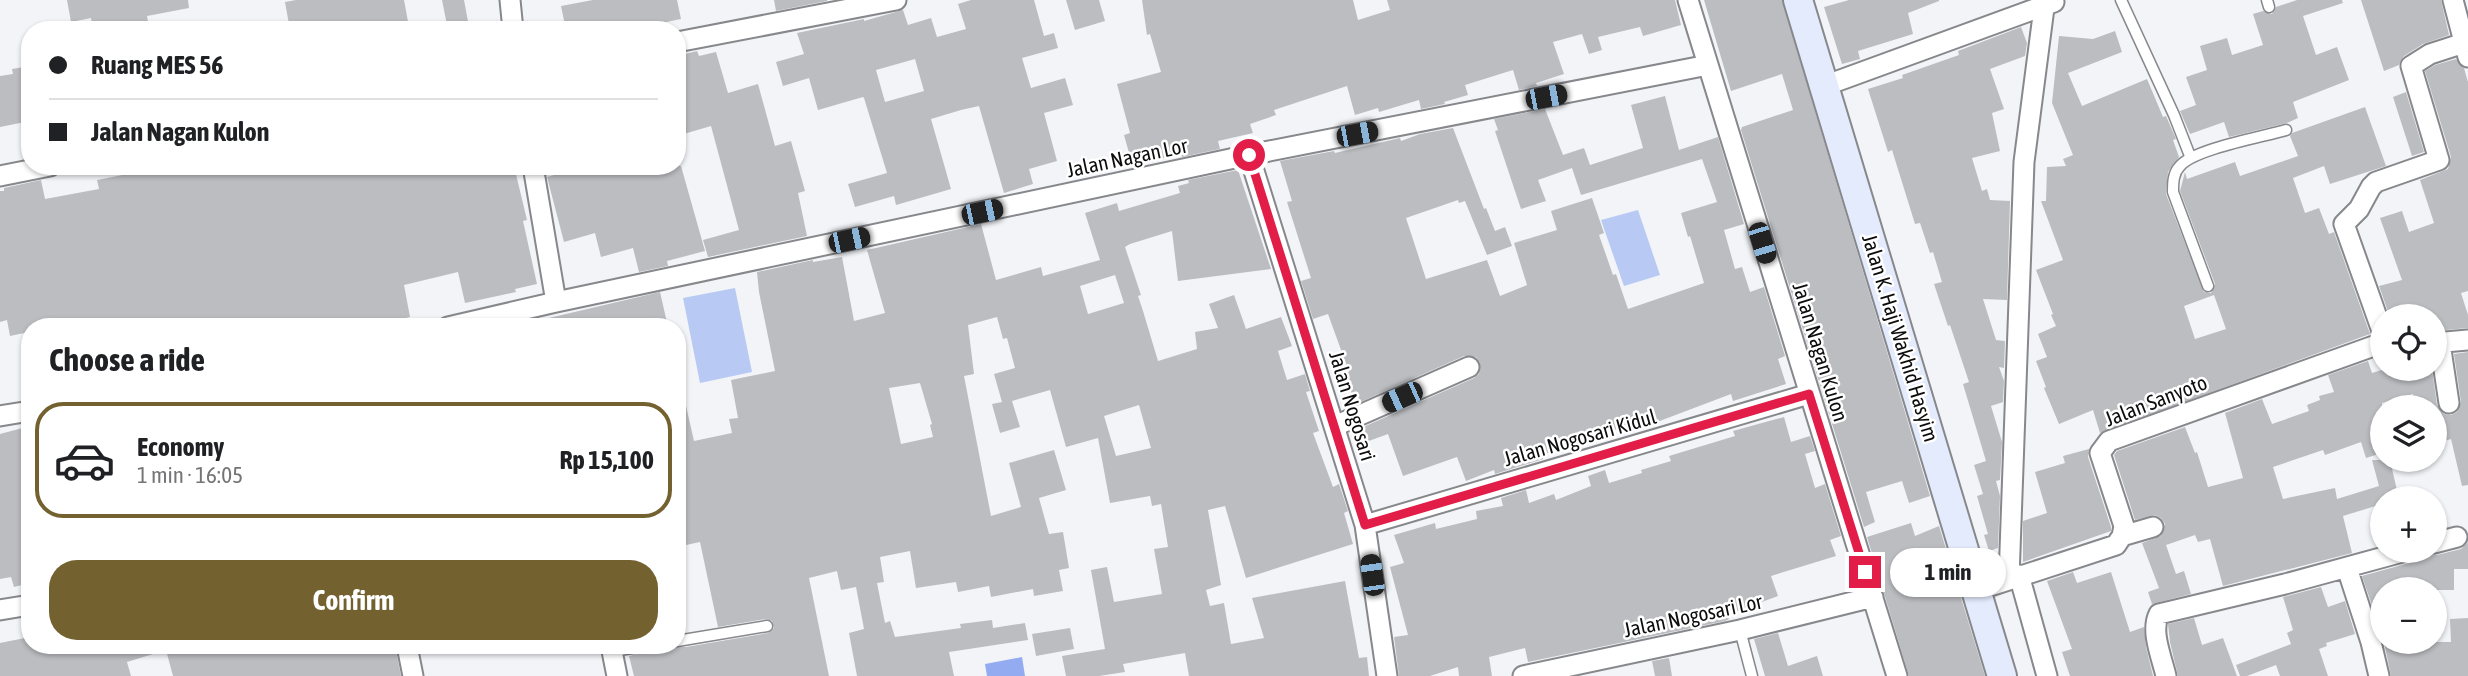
<!DOCTYPE html>
<meta charset="utf-8">
<style>
body{margin:0;font-family:"Asap Condensed",sans-serif;background:#f6f6f6;color:#202124;height:100vh;display:flex;flex-direction:column;font-size:26px;white-space:nowrap}
*{box-sizing:border-box;margin:0}
p{font-size:23px;color:#757577}
.icon{flex:none;width:38px;height:38px;fill:none;stroke:currentColor;stroke-width:2;stroke-linecap:round;stroke-linejoin:round}
.map{position:relative;flex:1;overflow:hidden}
.sheet{position:absolute;left:21px;top:318px;width:665px;height:336px;display:flex;flex-direction:column;background:#fff;border-radius:28px;box-shadow:0 2px 5px #0004}
.sheet>*{flex:none}
.hud{position:absolute;left:21px;top:21px;width:665px;height:154px;border-radius:28px;box-shadow:0 2px 5px #0004;display:grid;align-content:center;height:154px;padding:0 28px;background:#fff}
.fabs{position:absolute;left:2370px;top:304px;display:grid;gap:14px}
.fabs a{display:grid;place-items:center;width:77px;height:77px;border-radius:50%;background:#fff;box-shadow:0 2px 5px #0004;font-size:35px}
.end{position:absolute;width:32px;height:32px;margin:-16px;border:9px solid #e11d48;background:#fff;box-shadow:0 0 0 4px #fff}
.from{border-radius:50%}
.bubble{position:absolute;height:49px;border-radius:24px;background:#fff;box-shadow:0 2px 5px #0004;font-size:23px;font-weight:700;line-height:49px;text-align:center}
.car{position:absolute;width:21px;height:42px;margin:-21px -10px;border-radius:9px;box-shadow:0 0 5px 2px #0007;background:linear-gradient(#222 24%,#8ab4d8 0 40%,#222 0 76%,#8ab4d8 0 86%,#222 0)}
.hud b{display:flex;align-items:center;gap:24px;height:66px;font-size:26px}
.hud b+b{border-top:2px solid #e0e0e0}
.hud i{width:18px;height:18px;background:#202124}
ul{padding:0;list-style:none}
li{display:flex;align-items:center;gap:21px;height:116px;margin:0 14px 10px;padding:0 14px;border:4px solid #e0e0e0;border-radius:28px}
li div{flex:1}
li b{display:block;font-size:26px}
li em{font-style:normal;font-weight:700}
li.on{border-color:#746130}
li>.icon{width:63px;height:63px;stroke-width:1.5}
h2{padding:0 28px;font-size:32px;line-height:84px}
.primary-button{display:flex;gap:14px;margin-top:auto;padding:14px 28px}
.primary-button a{flex:1;height:80px;border-radius:28px;background:#746130;color:#fff;font-size:28px;font-weight:700;line-height:80px;text-align:center}
.map>svg:first-child{display:block}
.green{fill:#b8c9f4}
.water{fill:#93acf1}
.building{fill:#bcbdc1;fill-rule:evenodd}
.lines{fill:none;stroke-linecap:round;stroke-linejoin:round}
.service-casing{stroke:#87888c;stroke-width:13}
.minor-casing{stroke:#87888c;stroke-width:23}
.secondary-casing{stroke:#87888c;stroke-width:32}
.service{stroke:#fff;stroke-width:10}
.minor{stroke:#fff;stroke-width:19}
.secondary{stroke:#e4ebfd;stroke-width:28}
.route{stroke:#e11d48;stroke-width:9}
.labels{text-anchor:middle;stroke-width:5;stroke-linejoin:round;paint-order:stroke}
.street-label{font-size:21px;fill:#0c0c0d;stroke:#fff}
</style>
<div class="map">
<svg width="2468" height="676" viewBox="0 0 2468 676">
<rect width="100%" height="100%" fill="#f2f4f8"/>
<!-- green -->
<path class="green" d="M1638 210 1660 275 1624 286 1601 220Z
M735 288 752 372 700 383 683 298Z"/>
<!-- water -->
<path class="water" d="M1022 657 1025 676H987L985 664Z"/>
<!-- building -->
<path class="building" d="M67 0H188L189 8 147 16 148 22 110 30H93L91 18 71 22Z
M296 0H404L409 27 397 30H290L285 2Z
M442 0H464L469 27 448 30Z
M593 0H677L681 19 628 30H566L561 6Z
M774 0H827V1L776 11Z
M971 0H1034L1044 36 1054 33 1058 48 1022 58 1031 88 1065 78 1073 105 1044 113 1057 161 1029 169 1033 184 1004 193 979 106 961 110 931 119 951 189 896 205 894 196 855 207 848 184 887 173 864 98 863 97 818 110 809 78 783 86 776 62 804 54 797 33 864 19V21L903 10 908 25 931 18 937 37 966 29 958 4ZM915 59 924 91 885 102 876 70Z
M1066 0H1099L1105 21 1075 30Z
M1142 0H1353L1358 20 1390 10 1387 0H1675L1681 25 1643 36 1640 27 1598 37 1602 50 1589 54 1582 34 1553 42 1564 74 1536 83 1537 86 1519 90 1513 70 1465 85 1468 95 1444 102 1445 104 1421 109 1419 100 1379 112 1378 108 1355 115 1347 86 1274 110 1276 115 1250 124 1253 133 1218 141 1220 149 1182 157 1181 153 1133 167 1124 135 1130 133 1117 84 1161 72 1150 34 1147 35Z
M1704 0H1782L1930 496 1909 503 1902 481 1866 492 1875 522 1864 527 1741 130 1742 127 1793 110 1782 74 1731 91Z
M1849 0H1939V1L1908 13 1913 34 1858 51 1860 59 1842 64 1824 7Z
M2297 0H2342L2343 3 2303 16 2316 55 2337 47 2349 80 2293 102 2298 118 2287 123 2229 137 2224 122 2190 134 2180 111 2196 105 2186 77 2207 70 2200 46 2227 38 2232 55 2263 45 2253 14 2263 11 2272 14 2276 7Z
M2361 0H2441L2449 35 2423 44 2404 56 2399 65 2384 71Z
M2021 27 2027 43 2025 56 1990 69 2004 109 1992 113 2000 151 1972 158 1982 191 1987 189 1990 200 2010 201 2007 300 1983 299 1996 340 2005 341 2004 368 1999 367 2004 381 2003 402 1991 406 2002 442 2000 480 1996 481 2000 496 1998 548 1989 551 1984 535 1988 534 1977 496 1983 494 1974 465 1986 461 1963 384 1969 382 1950 325 1948 326 1934 284 1942 282 1933 252 1930 253 1920 223 1915 224 1892 150 1888 152 1868 89 1903 78 1902 75 1959 55 1958 51Z
M2115 31 2122 52 2068 73 2082 106 2147 79 2163 117 2166 116 2176 139 2173 140 2179 157 2168 172 2166 194 2204 292 2211 293 2215 284 2180 191 2185 172 2187 179 2235 162 2240 176 2298 156 2290 136 2292 133 2365 107 2386 166 2330 184 2324 166 2293 178 2305 213 2319 208 2329 234 2334 232 2370 334 2100 433 2093 410 2059 424 2044 388 2046 387 2036 361 2047 357 2038 334 2056 326 2051 315 2053 314 2036 270 2063 260 2041 201H2046L2047 167 2066 166 2063 159 2073 155 2052 103 2059 36 2093 39ZM2214 295 2226 329 2195 339 2184 306Z
M697 51 699 56 716 52 728 93 758 84 775 146 791 141 805 191 798 193 807 236 708 257 703 240 739 230 711 126 677 136V102L684 100 677 75V56Z
M2456 59 2464 68 2468 82V291L2461 293 2468 315V328L2434 331V317H2390L2379 286 2402 280 2380 218 2402 211 2409 232 2434 223 2420 180 2448 169 2451 157 2425 71 2435 65Z
M30 66V121L0 127V76L13 74 12 69Z
M2406 92 2424 152 2412 156 2393 97Z
M1665 96 1679 150 1718 137 1744 224 1724 230 1735 269 1742 267 1750 292 1764 287 1785 356 1778 359 1786 384 1733 401 1731 394 1628 433 1626 426 1542 455 1543 459 1495 474 1494 470 1466 481 1457 457 1403 476 1388 434 1366 442 1361 428 1474 378 1479 374 1480 363 1476 357 1464 356 1356 404 1344 374 1349 372 1328 314 1313 319 1301 281 1311 278 1287 202 1292 201 1280 161 1334 151 1335 153 1400 138 1401 141 1420 134 1453 128 1484 209 1486 208 1495 231 1505 227 1512 246 1487 255 1465 201 1459 203 1458 200 1406 218 1426 279 1487 260 1500 296 1527 285 1514 243 1557 230 1551 211 1592 198 1604 233 1599 235 1613 275 1616 274 1628 309 1704 283 1690 236 1688 237 1681 213 1717 202 1702 159 1581 195 1572 168 1538 180 1546 201 1521 209 1495 131 1498 130 1494 119 1545 109 1563 155 1584 148 1590 165 1643 148 1631 105Z
M168 166H280L281 170 297 166H384L386 174 419 166H514L527 220 523 221 537 284 515 289 516 292 465 303 458 272 404 285 410 317 369 327H28L29 332 10 336 7 320 0 322V191H4V188L41 180 45 199 99 189 97 180Z
M551 166H635V171L656 166H681L705 251 667 261 668 266 639 272 633 248 601 257 595 233 564 242 547 177 554 175Z
M1238 170 1271 269 1178 281 1172 231 1130 244 1125 247 1141 295 1138 296 1143 311 1158 361 1197 349 1195 332 1218 328 1209 304 1234 295 1246 329 1281 317 1292 346 1278 351 1287 380 1305 374 1310 391 1306 392 1319 431 1313 433 1333 487 1339 484 1348 511 1344 513 1353 544 1246 578 1225 506 1208 510 1221 585 1206 590 1210 606 1224 603 1231 644 1264 638 1252 598 1345 581 1359 658 1367 657 1369 676H1189L1185 653 1123 664 1125 672 1099 676H1066L1062 656 1105 649 1091 570 1107 567 1114 602 1162 594 1154 549 1168 547 1161 504 1152 506 1150 496 1110 503 1098 438 1066 447 1050 390 1012 401 1020 427 1000 433 992 404 1002 402 994 374 1015 368 1007 338 1003 339 997 317 968 325 974 374 964 376 991 516 1021 507 1009 463 1054 450 1066 490 1039 498 1049 534 1063 532 1069 568 1059 570 1063 591 1034 596 1033 589 991 597 989 586 958 592 956 582 916 588 910 551 880 557 884 582 877 583 885 623 890 621 895 637 961 628 960 624 992 620 993 628 1025 623 1028 640 949 652 954 676H857L849 633 864 629 856 587 841 590 837 571 809 578 829 676H634L629 656 672 646 686 647 768 633 774 628 772 621 766 619 718 627 700 542 677 547V511L685 509 677 469V398L684 397 694 441 732 433 729 419 738 418 731 380 775 371 759 292 757 272 813 260V262L842 257 854 321 885 313 867 250 981 224 996 280 1041 267 1043 276 1100 260 1085 213 1117 203 1119 211 1180 193 1178 186 1189 183 1188 180ZM1115 275 1124 303 1088 314 1080 286ZM920 383 932 424 930 425 933 437 901 444 889 388ZM1139 405 1151 448 1116 456 1104 416Z
M660 292 668 327H537L536 321Z
M2468 352V485L2462 486 2451 439 2434 444V408H2416L2413 394 2382 403V453L2366 458 2361 442 2325 455 2323 450 2273 467 2283 499 2335 488 2337 499 2379 486 2372 460H2390L2399 499H2382V504L2343 516 2352 553 2223 586 2210 539 2198 542 2195 535 2166 545 2176 574 2184 571 2191 594 2152 604 2148 592 2159 588 2142 543 2161 536 2165 524 2161 518 2155 515 2135 520 2114 455 2117 451 2185 427 2195 453 2197 452 2208 487 2243 478 2225 413 2262 399 2272 424 2309 411 2307 405 2320 400 2319 396 2334 392 2328 375 2368 361 2372 373 2385 369H2432L2437 405 2444 414 2451 415 2457 412 2461 402 2454 354Z
M1784 417 1791 442 1810 436 1815 451 1805 454 1815 488 1825 484 1841 536 1830 540 1836 556 1771 576 1778 596 1727 615 1729 619 1725 621 1528 662 1525 648 1489 657 1492 676H1459L1458 667 1430 676H1399L1394 637 1408 635 1390 567 1404 563 1394 535 1435 523 1436 529 1477 519 1476 511 1503 506 1501 498 1526 490 1529 503 1554 494 1556 500 1591 486 1588 476 1605 470 1609 483 1642 473 1641 470 1671 461 1669 456 1735 436 1733 431Z
M30 426V583L14 587 11 577 0 579V434Z
M2089 449 2088 457 2111 527V531L2023 562V521L2047 513 2035 472 2065 463 2063 456Z
M1911 523 1915 536 1939 526 1985 676H1909L1867 537Z
M2468 542V569H2454V590H2382V635L2362 576 2409 563 2421 552 2437 555 2461 549Z
M2073 572 2077 583 2111 572 2130 632 2144 627 2146 647 2153 676H2070L2062 652 2072 649 2047 581Z
M2321 587 2328 607 2345 601 2355 634 2326 643 2327 646 2319 649 2328 676H2280L2276 665 2247 676H2240L2236 665 2291 644 2287 633 2293 630 2283 597Z
M2194 618 2202 645 2223 638 2237 676H2178L2170 642 2168 624Z
M2468 618V676H2391L2384 642H2451L2450 619Z
M1070 628 1074 649 1036 656 1032 634Z
M1778 633 1788 666 1817 656 1823 676H1765L1754 639Z
M30 637V646H395L401 676H173L166 650 127 662 131 676H0V643Z
M1669 658 1672 676H1655L1652 661Z"/>
<g class="lines">
<defs>
<path id="service" d="M2121 0 2174 115 2190 156
M2267 0 2269 7
M2208 286 2173 192C2173 183 2173 173 2180 166 2194 149 2262 137 2286 130
M1740 630 1752 676
M677 641 767 626
M612 651 646 646"/>
<path id="minor" d="M510 0 513 30
M1688 0 1897 676
M2453 0 2468 57
M677 42 896 0
M1824 86 2054 2
M1249 155 1365 525 1387 676
M533 166 556 302
M0 176 50 166
M448 327 556 302 1249 155 1708 65
M2382 331 2344 224 2359 209 2371 187 2376 182 2439 160 2411 66 2430 54 2464 43
M2434 343 2468 340
M2440 343 2449 403
M0 416 30 411
M1335 426 1469 367
M1365 525 1809 394
M2122 536 2153 527
M2434 543 2457 537
M2347 568 2371 642 2379 676
M2019 575 2047 676
M2009 578 2024 162 2045 0
M1978 590 2116 545 2122 536 2124 526 2100 453 2109 441 2382 343
M0 610 30 605
M407 646 413 676
M611 646 617 676
M1523 676 1740 630 1873 597
M2166 676C2162 658 2150 631 2159 614L2285 584 2406 551"/>
<path id="secondary" d="M1798 0 2002 676"/>
</defs>
<!-- service casing -->
<use href="#service" class="service-casing"/>
<!-- minor casing -->
<use href="#minor" class="minor-casing"/>
<!-- secondary casing -->
<use href="#secondary" class="secondary-casing"/>
<!-- service -->
<use href="#service" class="service"/>
<!-- minor -->
<use href="#minor" class="minor"/>
<!-- secondary -->
<use href="#secondary" class="secondary"/>
</g>
<g class="lines">
<!-- route -->
<path class="route" d="M1249 155 1365 525 1809 394 1865 572"/>
</g>
<g class="labels">
<!-- street labels -->
<g class="street-label">
<text transform="translate(1127 158) rotate(-12)" y="7">Jalan Nagan Lor</text>
<text transform="translate(1900 338) rotate(73)" y="7">Jalan K. Haji Wakhid Hasyim</text>
<text transform="translate(1820 352) rotate(73)" y="7">Jalan Nagan Kulon</text>
<text transform="translate(2156 401) rotate(-21)" y="7">Jalan Sanyoto</text>
<text transform="translate(1352 406) rotate(73)" y="7">Jalan Nogosari</text>
<text transform="translate(1580 438) rotate(-16)" y="7">Jalan Nogosari Kidul</text>
<text transform="translate(1693 616) rotate(-12)" y="7">Jalan Nogosari Lor</text>
</g>
</g>
</svg>
<div class="fabs">
<a><svg class="icon" aria-label="locate" viewBox="0 0 24 24"><circle cx="12" cy="12" r="6"/><path d="M12 2v4M12 18v4M2 12h4M18 12h4"/></svg></a>
<a><svg class="icon" aria-label="layers" viewBox="0 0 24 24"><path d="M12 4l9 5-9 5-9-5zM3 14l9 5 9-5"/></svg></a>
<a>+</a>
<a>−</a>
</div>
<i class="end from" style="left:1249px;top:155px"></i>
<i class="end" style="left:1865px;top:572px"></i>
<div class="bubble" style="left:1890px;top:548px;width:116px">1 min</div>
<i class="car" style="left:1546px;top:97px;rotate:79deg"></i>
<i class="car" style="left:1357px;top:134px;rotate:79deg"></i>
<i class="car" style="left:982px;top:212px;rotate:78deg"></i>
<i class="car" style="left:849px;top:240px;rotate:78deg"></i>
<i class="car" style="left:1762px;top:243px;rotate:163deg"></i>
<i class="car" style="left:1402px;top:397px;rotate:246deg"></i>
<i class="car" style="left:1372px;top:575px;rotate:352deg"></i>
<div class="hud">
<b><i class="from"></i>Ruang MES 56</b>
<b><i></i>Jalan Nagan Kulon</b>
</div>
<section class="sheet">
<h2>Choose a ride</h2>
<ul>
<li class="on"><svg class="icon" aria-label="car" viewBox="0 0 24 24"><path d="M5 17H2v-5l4-1 3-4h7l3 4 3 1v5h-3M9 17h6M6 11h13"/><circle cx="7" cy="17" r="2"/><circle cx="17" cy="17" r="2"/></svg><div><b>Economy</b><p>1 min · 16:05</p></div><em>Rp 15,100</em></li>
</ul>
<div class="primary-button"><a>Confirm</a></div>
</section>
</div>
